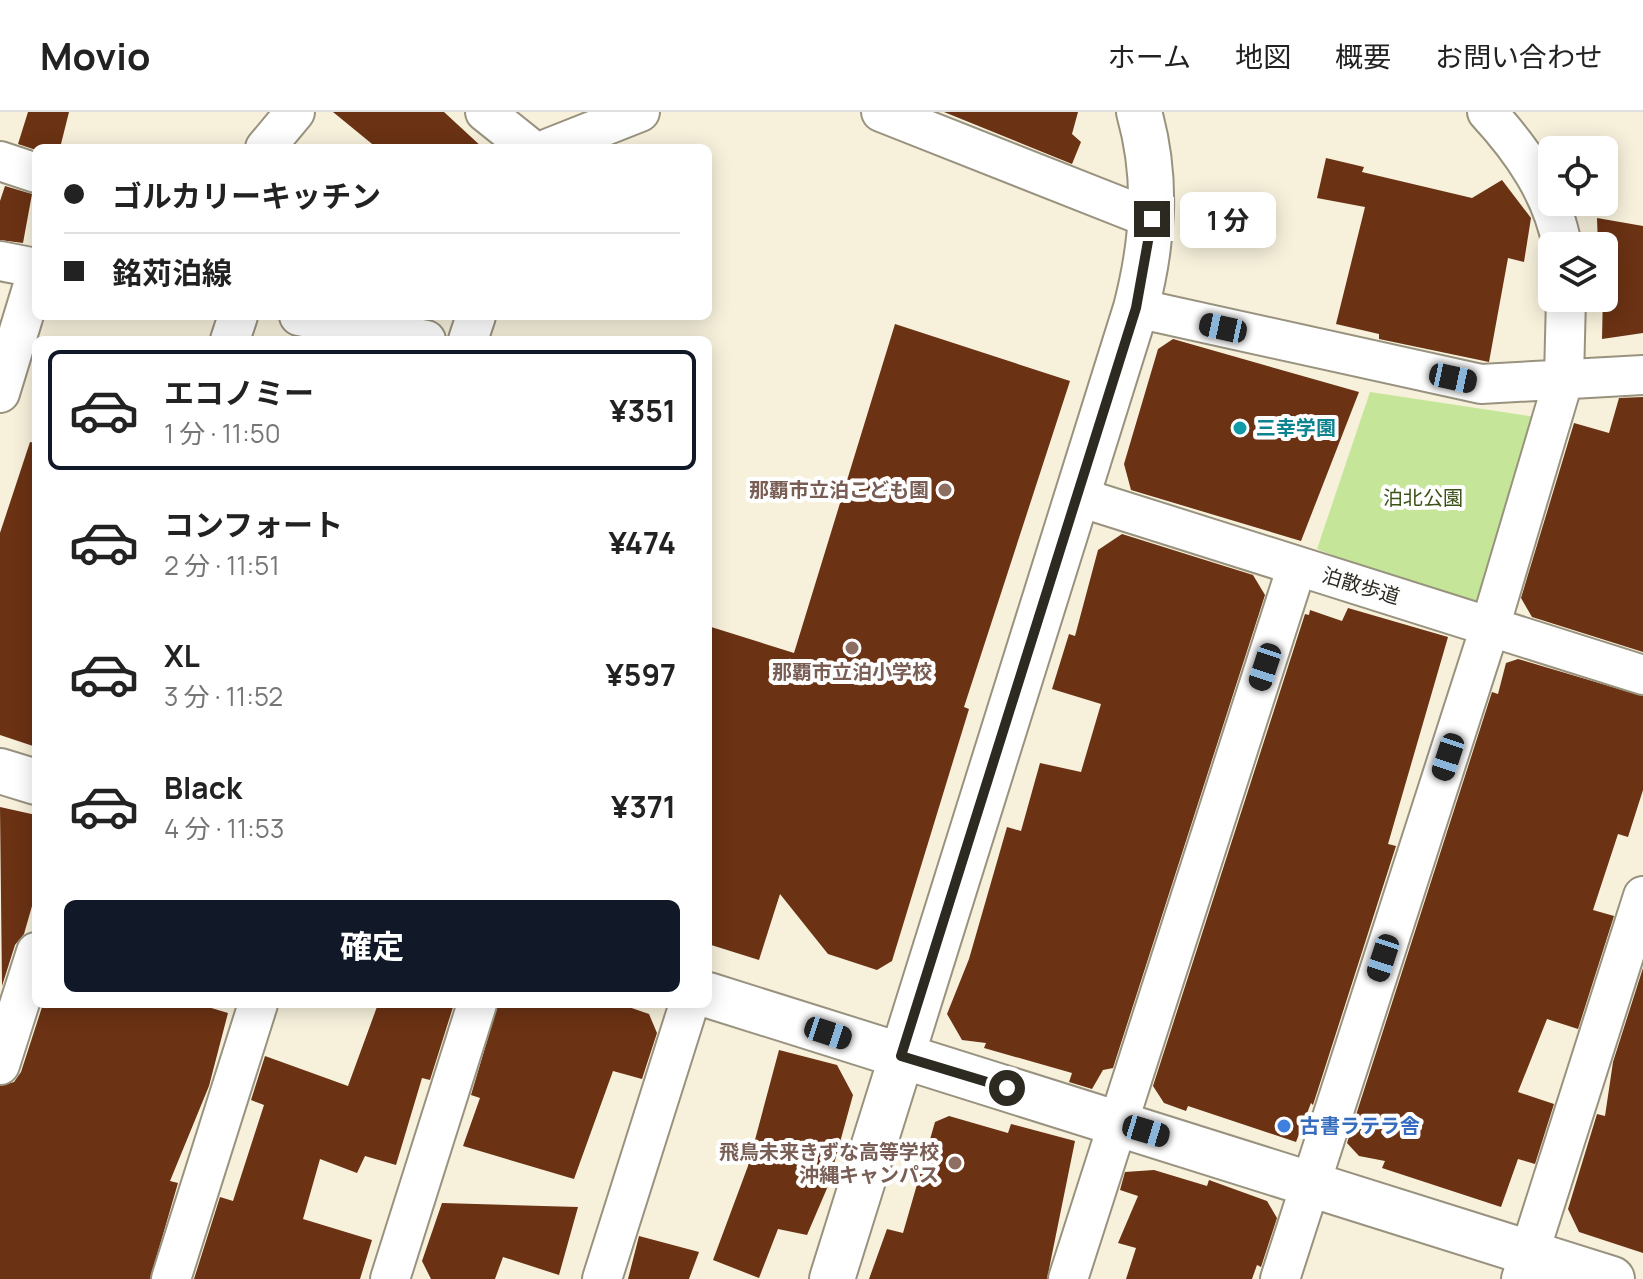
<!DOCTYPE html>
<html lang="ja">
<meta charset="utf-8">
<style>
body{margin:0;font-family:Manrope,"Noto Sans JP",sans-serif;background:#f2f2f2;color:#222;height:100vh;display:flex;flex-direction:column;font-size:30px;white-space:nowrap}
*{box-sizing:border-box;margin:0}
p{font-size:26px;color:#767676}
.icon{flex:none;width:44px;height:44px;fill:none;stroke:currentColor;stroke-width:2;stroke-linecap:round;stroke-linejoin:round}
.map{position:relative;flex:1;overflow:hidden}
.details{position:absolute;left:32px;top:224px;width:680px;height:672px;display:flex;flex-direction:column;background:#fff;border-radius:12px;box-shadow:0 4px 20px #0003}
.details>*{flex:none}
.hud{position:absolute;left:32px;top:32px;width:680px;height:176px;border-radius:12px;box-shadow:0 4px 20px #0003;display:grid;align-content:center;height:176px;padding:0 32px;background:#fff}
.tools{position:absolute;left:1538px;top:24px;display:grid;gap:16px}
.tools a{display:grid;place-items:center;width:80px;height:80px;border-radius:12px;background:#fff;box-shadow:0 4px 20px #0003;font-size:40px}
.end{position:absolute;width:36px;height:36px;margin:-18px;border:10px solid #2d2a22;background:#fff;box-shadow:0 0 0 4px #fff}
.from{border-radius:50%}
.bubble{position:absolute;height:56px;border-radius:12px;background:#fff;box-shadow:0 4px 20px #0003;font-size:26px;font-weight:700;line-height:56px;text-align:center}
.car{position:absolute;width:24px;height:48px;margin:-24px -12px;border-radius:10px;box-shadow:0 0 6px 2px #0007;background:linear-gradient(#222 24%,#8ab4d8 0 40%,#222 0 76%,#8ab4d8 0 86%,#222 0)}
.hud b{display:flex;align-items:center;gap:28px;height:76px;font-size:30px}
.hud b+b{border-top:2px solid #e0e0e0}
.hud i{width:20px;height:20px;background:#222}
ul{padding:14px 0 0;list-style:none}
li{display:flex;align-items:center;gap:24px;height:120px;margin:0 16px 12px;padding:0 16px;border:4px solid transparent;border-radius:12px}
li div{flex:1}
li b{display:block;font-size:30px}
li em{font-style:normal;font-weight:700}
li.active{border-color:#111827}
li>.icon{width:72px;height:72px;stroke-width:1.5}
.cta{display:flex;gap:16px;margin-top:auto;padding:16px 32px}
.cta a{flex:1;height:92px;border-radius:12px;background:#111827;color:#fff;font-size:32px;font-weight:700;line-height:92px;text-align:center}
header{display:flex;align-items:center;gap:48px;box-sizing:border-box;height:112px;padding:0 40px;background:#fff;border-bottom:2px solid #e0e0e0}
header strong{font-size:38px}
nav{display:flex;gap:44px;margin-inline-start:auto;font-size:28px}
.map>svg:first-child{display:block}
.green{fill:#c5e698}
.building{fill:#6b3214}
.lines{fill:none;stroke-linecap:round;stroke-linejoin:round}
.street-casing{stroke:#98927f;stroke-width:42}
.secondary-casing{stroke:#98927f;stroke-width:48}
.street{stroke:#fff;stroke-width:38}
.secondary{stroke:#fff;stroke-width:44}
.route{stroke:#2d2a22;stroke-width:10}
.culture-dot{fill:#0f9aa8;stroke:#fefefe;stroke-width:3}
.education-dot{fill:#8d6e63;stroke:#fefefe;stroke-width:3}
.shop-dot{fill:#3f7fe0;stroke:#fefefe;stroke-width:3}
.labels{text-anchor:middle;stroke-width:8;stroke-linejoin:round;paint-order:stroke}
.culture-label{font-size:20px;font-weight:bold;fill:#0d838f;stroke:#fefefe;text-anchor:start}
.education-label{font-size:20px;font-weight:bold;fill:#785e54;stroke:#fefefe;text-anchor:end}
.park-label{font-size:20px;fill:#3c5117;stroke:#fefefe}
.street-label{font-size:20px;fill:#2d2a22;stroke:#fefefe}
.shop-label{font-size:20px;font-weight:bold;fill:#366cbe;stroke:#fefefe;text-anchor:start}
</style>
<header>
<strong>Movio</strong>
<nav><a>ホーム</a><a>地図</a><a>概要</a><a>お問い合わせ</a></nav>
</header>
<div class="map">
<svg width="1643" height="1167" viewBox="0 0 1643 1167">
<rect width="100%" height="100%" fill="#f7f1dc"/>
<!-- green -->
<path class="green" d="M1370 280 1536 305 1477 500 1317 437Z"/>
<!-- building -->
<path class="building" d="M28 0H69L60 36 36 38 18 32Z
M333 0H444L483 36H377Z
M944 0H1078L1072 22 1081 30 1072 52Z
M1326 46 1364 55 1362 60 1472 86 1502 68 1531 106 1524 150 1508 146 1489 250 1379 227V222L1336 212 1365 95 1317 86Z
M5 74 32 82 23 131 0 128V89Z
M1597 106 1643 114V221L1602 227 1604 134H1598Z
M895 212 1070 269 964 595 969 597 892 849 877 858 828 842 780 782 759 848 708 832V514L794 541Z
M1173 227 1359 280 1301 429 1131 378 1124 352 1158 237Z
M1643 285V540L1532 505 1521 486 1574 311 1609 321 1619 286Z
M30 330 36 331V635L0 623V421Z
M1122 422 1253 463 1265 483 1113 956 1103 958 1092 977 1069 970 1072 961 984 936 986 931 962 928 947 902 969 847 1007 715 1021 719 1040 651 1081 660 1101 592 1052 577 1069 522 1075 524 1098 438Z
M1348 496 1448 525 1388 732 1396 734 1313 993 1311 991 1296 1030 1188 994 1186 999 1164 991 1153 974 1305 502 1309 503 1310 498 1342 509Z
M1518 547 1643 584V678L1628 725 1618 722 1593 798 1614 804 1578 917 1547 907 1518 980 1554 992 1535 1052 1518 1047 1501 1095 1382 1056 1385 1049 1359 1044 1347 1031 1492 580 1498 582 1506 551Z
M0 695 36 703V780L24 822 15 833 2 874Z
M1643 856V1141L1579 1120 1568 1097 1597 1002 1605 1004 1613 950Z
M43 892H198L228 901 209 974 170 1069 178 1071 150 1167H0V974L14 970 21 960Z
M378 892H454L430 968 422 966 396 1053 365 1044 357 1061 320 1047 303 1107 372 1128 360 1167H194L220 1085 233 1089 264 993 251 988 265 944 348 974Z
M498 892H620L649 902 657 921 642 967 613 959 574 1067 463 1034 480 986 471 983Z
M779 938 837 953 853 983 828 1074 807 1123 778 1117 759 1166 713 1148 748 1054Z
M949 1004 1008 1021 1011 1012 1075 1029 1047 1167H869L887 1117 903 1121 935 1010Z
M1154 1058 1207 1074 1209 1068 1267 1089 1277 1106 1261 1155 1257 1153 1252 1167H1126L1136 1136 1118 1131 1138 1084 1120 1078 1125 1060Z
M442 1091 578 1095 559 1163 503 1145 495 1167H431L422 1149Z
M639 1124 699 1140 689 1167H628Z"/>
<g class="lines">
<defs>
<path id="street" d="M485 0 530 36
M881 0 1152 107
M1487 0C1522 38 1553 82 1562 134
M265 36 295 0
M549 36 640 0
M0 49 36 61
M0 149 36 156
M1136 196 1481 272 1643 263
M299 204 426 228
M230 228 238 204
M468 228 476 204
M0 281 36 163
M1079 385 1643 563
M0 953 36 840
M171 1167 258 892
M390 1167 477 892
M602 1167 689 892
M1068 1167 1297 454
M1280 1167 1490 515 1564 266 1566 186
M1521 1167 1643 784"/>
<path id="secondary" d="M0 659 36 670
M708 883 1612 1167
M832 1167 1136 196C1153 130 1158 67 1139 0"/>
</defs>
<!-- street casing -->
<use href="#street" class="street-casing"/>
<!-- secondary casing -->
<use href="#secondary" class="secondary-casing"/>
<!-- street -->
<use href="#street" class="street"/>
<!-- secondary -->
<use href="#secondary" class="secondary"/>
</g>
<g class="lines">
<!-- route -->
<path class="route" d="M1007 976 901 944 1136 196 1152 107"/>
</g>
<!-- markers -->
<circle class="culture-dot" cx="1240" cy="316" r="8"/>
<g class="education-dot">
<circle cx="945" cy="378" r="8"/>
<circle cx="852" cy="536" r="8"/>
<circle cx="955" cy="1051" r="8"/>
</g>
<circle class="shop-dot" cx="1284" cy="1014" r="8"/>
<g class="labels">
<!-- culture labels -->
<g class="culture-label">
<text x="1256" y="323">三幸学園</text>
</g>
<!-- education labels -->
<g class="education-label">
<text x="929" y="385">那覇市立泊こども園</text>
<text x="852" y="567" text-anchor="middle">那覇市立泊小学校</text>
<text x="939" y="1047">飛鳥未来きずな高等学校<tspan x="939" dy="23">沖縄キャンパス</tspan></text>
</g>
<!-- park labels -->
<g class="park-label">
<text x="1423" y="393">泊北公園</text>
</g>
<!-- street labels -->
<g class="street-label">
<text transform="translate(1361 474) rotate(17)" y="7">泊散歩道</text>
</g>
<!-- shop labels -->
<g class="shop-label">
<text x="1300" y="1021">古書ラテラ舎</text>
</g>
</g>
</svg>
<div class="tools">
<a><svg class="icon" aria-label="locate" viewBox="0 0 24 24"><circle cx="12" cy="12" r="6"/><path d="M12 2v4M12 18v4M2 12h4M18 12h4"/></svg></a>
<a><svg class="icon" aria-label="layers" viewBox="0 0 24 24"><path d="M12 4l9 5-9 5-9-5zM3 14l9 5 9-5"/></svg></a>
</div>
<i class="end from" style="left:1007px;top:976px"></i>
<i class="end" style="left:1152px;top:107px"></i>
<div class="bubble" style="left:1180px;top:80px;width:96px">1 分</div>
<i class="car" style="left:1223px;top:216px;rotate:282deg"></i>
<i class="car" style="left:1453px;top:266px;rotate:102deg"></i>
<i class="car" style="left:1265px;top:555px;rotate:198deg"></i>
<i class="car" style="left:1448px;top:645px;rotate:198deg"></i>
<i class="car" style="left:1383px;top:846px;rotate:198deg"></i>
<i class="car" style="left:828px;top:921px;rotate:108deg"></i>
<i class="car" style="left:1146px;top:1019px;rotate:107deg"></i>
<div class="hud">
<b><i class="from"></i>ゴルカリーキッチン</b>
<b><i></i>銘苅泊線</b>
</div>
<section class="details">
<ul>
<li class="active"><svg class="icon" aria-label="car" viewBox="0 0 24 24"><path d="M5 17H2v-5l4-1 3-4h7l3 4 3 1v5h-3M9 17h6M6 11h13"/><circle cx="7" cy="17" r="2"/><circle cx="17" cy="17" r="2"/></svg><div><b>エコノミー</b><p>1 分 · 11:50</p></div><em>¥351</em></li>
<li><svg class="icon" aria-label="car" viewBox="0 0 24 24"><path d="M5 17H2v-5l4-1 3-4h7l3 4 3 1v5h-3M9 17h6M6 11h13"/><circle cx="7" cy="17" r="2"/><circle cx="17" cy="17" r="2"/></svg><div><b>コンフォート</b><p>2 分 · 11:51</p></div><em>¥474</em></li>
<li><svg class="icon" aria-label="car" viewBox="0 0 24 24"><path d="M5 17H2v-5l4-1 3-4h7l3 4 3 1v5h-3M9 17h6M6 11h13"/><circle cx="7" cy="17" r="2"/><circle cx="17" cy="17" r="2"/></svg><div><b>XL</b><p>3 分 · 11:52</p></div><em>¥597</em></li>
<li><svg class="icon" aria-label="car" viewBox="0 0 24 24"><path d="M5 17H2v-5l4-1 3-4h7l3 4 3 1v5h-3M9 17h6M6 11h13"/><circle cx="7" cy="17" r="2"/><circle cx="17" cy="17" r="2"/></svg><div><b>Black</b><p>4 分 · 11:53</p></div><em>¥371</em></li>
</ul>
<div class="cta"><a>確定</a></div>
</section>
</div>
